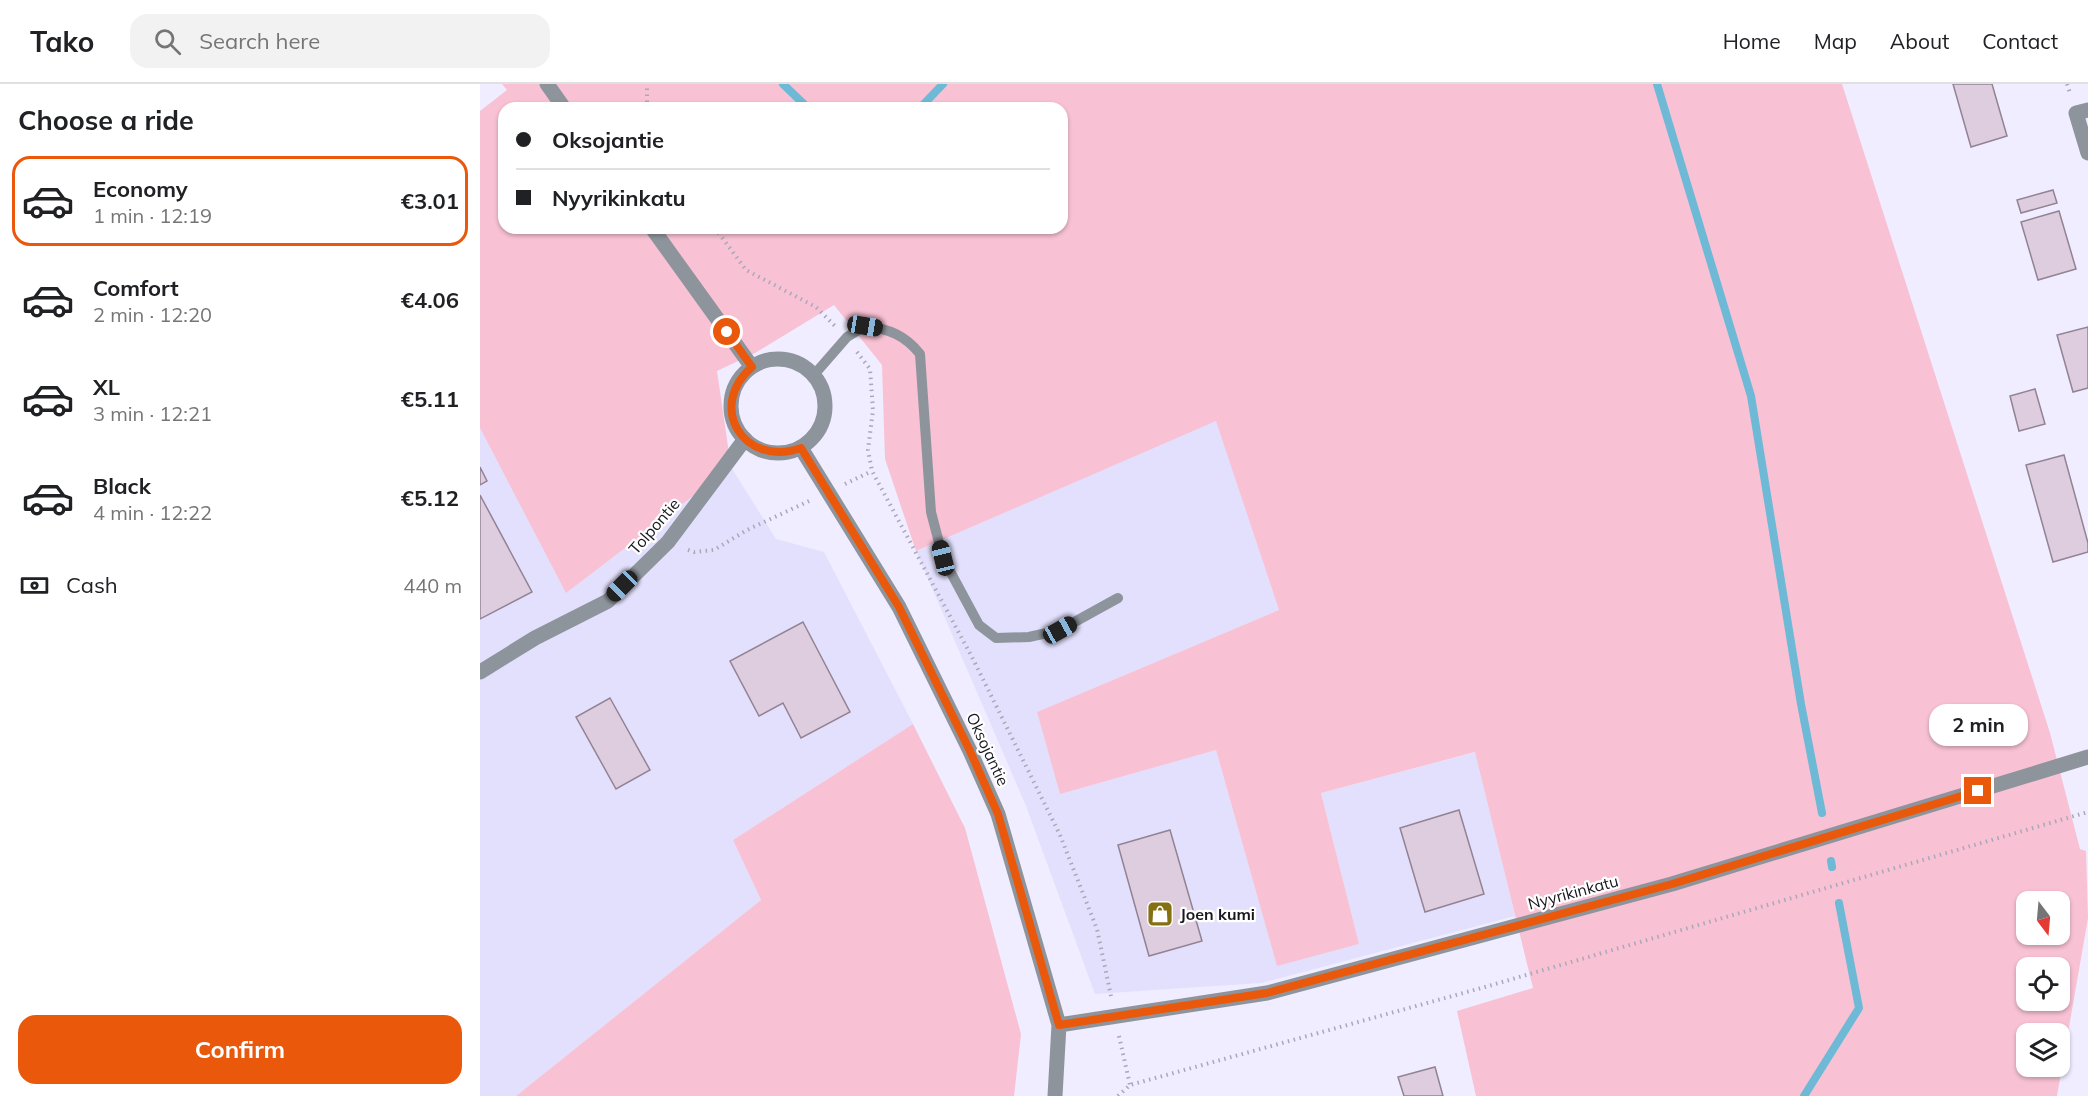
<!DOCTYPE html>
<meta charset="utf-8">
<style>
body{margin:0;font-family:Mulish,sans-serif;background:#f2f2f2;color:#202124;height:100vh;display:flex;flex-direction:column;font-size:22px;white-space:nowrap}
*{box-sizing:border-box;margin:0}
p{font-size:20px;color:#757577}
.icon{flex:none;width:33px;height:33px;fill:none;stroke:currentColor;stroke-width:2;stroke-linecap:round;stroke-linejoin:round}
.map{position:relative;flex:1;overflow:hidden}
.details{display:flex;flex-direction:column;background:#fff;width:480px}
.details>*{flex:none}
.banner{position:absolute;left:18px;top:18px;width:570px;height:132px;border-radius:18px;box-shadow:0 2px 4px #0004;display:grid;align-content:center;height:132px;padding:0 18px;background:#fff}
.needle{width:39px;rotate:164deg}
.buttons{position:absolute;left:1536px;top:807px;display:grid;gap:12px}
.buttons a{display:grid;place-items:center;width:54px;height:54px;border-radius:12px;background:#fff;box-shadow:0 2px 4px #0004;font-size:30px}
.end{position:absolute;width:27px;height:27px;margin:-14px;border:8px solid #ea580c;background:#fff;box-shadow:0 0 0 3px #fff}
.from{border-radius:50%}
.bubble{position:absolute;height:42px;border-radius:18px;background:#fff;box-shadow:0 2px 4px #0004;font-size:20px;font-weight:700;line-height:42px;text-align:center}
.car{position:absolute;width:18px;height:36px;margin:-18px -9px;border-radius:8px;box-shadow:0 0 4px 2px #0007;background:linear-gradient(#222 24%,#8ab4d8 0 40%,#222 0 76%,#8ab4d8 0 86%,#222 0)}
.banner b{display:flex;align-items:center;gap:21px;height:57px;font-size:22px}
.banner b+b{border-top:2px solid #e0e0e0}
.banner i{width:15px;height:15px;background:#202124}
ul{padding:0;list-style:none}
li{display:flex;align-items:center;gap:18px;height:90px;margin:0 12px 9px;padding:0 6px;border:3px solid transparent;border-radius:18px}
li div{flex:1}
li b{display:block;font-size:22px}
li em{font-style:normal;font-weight:700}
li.current{border-color:#ea580c}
li>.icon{width:54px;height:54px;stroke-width:1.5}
h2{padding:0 18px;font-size:27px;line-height:72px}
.pay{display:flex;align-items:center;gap:15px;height:66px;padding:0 18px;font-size:22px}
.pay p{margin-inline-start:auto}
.cta{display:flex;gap:12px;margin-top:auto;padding:12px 18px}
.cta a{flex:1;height:69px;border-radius:18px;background:#ea580c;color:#fff;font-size:24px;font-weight:700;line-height:69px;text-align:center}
header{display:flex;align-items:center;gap:36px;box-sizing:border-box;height:84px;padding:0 30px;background:#fff;border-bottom:2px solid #e0e0e0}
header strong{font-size:28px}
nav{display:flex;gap:33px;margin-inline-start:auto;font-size:21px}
.search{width:420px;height:54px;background:#f2f2f2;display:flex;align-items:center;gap:15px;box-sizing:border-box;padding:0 21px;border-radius:18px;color:#757577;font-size:22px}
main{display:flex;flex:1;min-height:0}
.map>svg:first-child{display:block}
.built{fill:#e3e0fd}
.green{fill:#f8c2d4;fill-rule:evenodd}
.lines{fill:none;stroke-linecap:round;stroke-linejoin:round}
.stream{stroke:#6eb9d6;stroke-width:8}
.building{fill:#ddcdde;stroke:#928394;stroke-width:1.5}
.path{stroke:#aaa8b7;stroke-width:4;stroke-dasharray:1.5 4.5;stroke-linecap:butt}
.service{stroke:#8e949c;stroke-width:10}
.minor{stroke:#8e949c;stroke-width:15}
.tertiary{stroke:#8e949c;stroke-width:15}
.route{stroke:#ea580c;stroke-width:8}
.labels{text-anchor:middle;stroke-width:4.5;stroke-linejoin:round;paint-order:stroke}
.street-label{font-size:16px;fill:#19181f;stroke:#fff}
.poi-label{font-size:16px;font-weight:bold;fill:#19181f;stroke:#fff;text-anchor:start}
</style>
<header>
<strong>Tako</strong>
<div class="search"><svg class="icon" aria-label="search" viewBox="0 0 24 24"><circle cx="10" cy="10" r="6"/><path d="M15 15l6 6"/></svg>Search here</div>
<nav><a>Home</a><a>Map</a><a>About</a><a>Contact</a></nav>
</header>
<main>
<section class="details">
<h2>Choose a ride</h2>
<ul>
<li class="current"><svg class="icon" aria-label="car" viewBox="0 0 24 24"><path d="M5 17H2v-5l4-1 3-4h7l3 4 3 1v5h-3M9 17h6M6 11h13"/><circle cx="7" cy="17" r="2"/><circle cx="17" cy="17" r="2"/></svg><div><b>Economy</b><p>1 min · 12:19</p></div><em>€3.01</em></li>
<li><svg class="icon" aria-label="car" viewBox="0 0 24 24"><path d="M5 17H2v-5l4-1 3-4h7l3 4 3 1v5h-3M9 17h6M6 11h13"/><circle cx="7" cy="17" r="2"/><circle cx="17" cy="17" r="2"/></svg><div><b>Comfort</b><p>2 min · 12:20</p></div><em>€4.06</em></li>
<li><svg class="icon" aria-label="car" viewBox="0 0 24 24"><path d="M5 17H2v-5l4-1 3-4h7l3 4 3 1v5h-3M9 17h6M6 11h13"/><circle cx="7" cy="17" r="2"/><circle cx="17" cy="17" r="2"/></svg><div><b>XL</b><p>3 min · 12:21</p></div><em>€5.11</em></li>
<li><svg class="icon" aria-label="car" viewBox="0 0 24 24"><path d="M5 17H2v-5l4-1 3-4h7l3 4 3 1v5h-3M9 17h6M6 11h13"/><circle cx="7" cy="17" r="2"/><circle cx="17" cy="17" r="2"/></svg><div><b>Black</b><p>4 min · 12:22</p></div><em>€5.12</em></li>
</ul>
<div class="pay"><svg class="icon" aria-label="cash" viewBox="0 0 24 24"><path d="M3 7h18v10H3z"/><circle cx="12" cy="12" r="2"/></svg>Cash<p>440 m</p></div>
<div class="cta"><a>Confirm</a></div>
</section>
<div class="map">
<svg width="1608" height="1012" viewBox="0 0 1608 1012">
<rect width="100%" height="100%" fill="#efedff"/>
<!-- built -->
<path class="built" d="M736 336 799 526 557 628 581 709 736 666 797 881 879 860 841 709 996 668 1035 832 781 899 615 910 546 722 436 467Z
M0 344 86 508 251 383 296 455 344 468 433 640 253 756 281 816 36 1012H0Z"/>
<!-- green -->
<path class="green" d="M22 0H1362L1570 649 1600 765 1606 767 1608 834 1577 1012H996L977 927 1053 904 995 668 841 709 879 860 797 882 736 666 580 710 557 628 799 526 736 337 436 467 405 375 402 281 354 221 275 269 237 287 251 383 86 509 0 344V27L27 6ZM24 24H582V144H24ZM1546 818H1580V850H1546ZM1546 884H1580V916H1546ZM1546 950H1580V982H1546Z
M433 640 485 744 541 950 534 1012H36L281 816 253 756Z"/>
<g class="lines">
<!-- stream -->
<path class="stream" d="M303 0 328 24
M1177 0 1271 312 1321 620 1342 729
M440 24 463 0
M1351 777 1352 783
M1324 1012 1379 924 1359 819"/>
</g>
<!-- building -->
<path class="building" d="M1473 0H1512L1527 52 1491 63Z
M1573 106 1577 119 1541 129 1537 116Z
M1579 127 1596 185 1558 196 1541 138Z
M1608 243V304L1593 308 1577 251Z
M1555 305 1565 340 1539 347 1530 312Z
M1584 371 1608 459V468L1573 478 1546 381Z
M0 383 7 397 0 401Z
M0 411 52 508 0 535Z
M323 538 370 628 321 654 303 619 279 632 250 577Z
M130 614 170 686 136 705 96 633Z
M979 726 1004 810 945 828 920 744Z
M690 746 722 857 669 872 638 761Z
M955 983 963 1012H924L918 993Z"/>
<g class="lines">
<!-- path -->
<path class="path" d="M1587 0 1590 9
M167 24V0
M235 144 266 186 336 223 355 242
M377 268 390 285 393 326 388 366 392 387 493 575 580 751 617 845 631 912
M365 400 392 387
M208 466 214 468 234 466 267 446 329 417
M639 952 650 1001
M638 1012 650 1001 1005 903 1608 728"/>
<!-- service -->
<path class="service" d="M333 292 367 253 385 242C409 245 425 251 440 270L451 428 463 474 499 541 516 554 549 553 580 546 638 514"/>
<!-- minor -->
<path class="minor" d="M1608 26 1596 29 1608 69
M0 588 55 554 128 517 188 458 265 355"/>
<!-- tertiary -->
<path class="tertiary" d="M67 0 84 24
M172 144 272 283
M251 322a47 47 0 1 1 94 0a47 47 0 1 1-94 0Z
M321 364 419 523 490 667 518 730 579 941 575 1012
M579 941 787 909 1192 800 1608 673"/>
</g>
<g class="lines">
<!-- route -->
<path class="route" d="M247 248 272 283C226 323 264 384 321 364L419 523 490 667 518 730 579 941 787 909 1192 800 1498 707"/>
</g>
<!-- icons -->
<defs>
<symbol id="shop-square" viewBox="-11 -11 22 22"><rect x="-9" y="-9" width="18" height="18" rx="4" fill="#857112" stroke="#fff"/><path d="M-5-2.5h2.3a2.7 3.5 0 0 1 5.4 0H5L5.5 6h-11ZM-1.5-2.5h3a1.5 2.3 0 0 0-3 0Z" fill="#fff"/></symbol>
</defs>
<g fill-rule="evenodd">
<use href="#shop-square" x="665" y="815" width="30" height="30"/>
</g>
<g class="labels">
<!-- street labels -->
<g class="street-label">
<text transform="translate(174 442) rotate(-49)" y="6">Tolpontie</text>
<text transform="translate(508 665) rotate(65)" y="6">Oksojantie</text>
<text transform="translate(1093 808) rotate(-15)" y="6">Nyyrikinkatu</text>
</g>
<!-- poi labels -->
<g class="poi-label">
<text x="700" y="836">Joen kumi</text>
</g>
</g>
</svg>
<div class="buttons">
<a><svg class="needle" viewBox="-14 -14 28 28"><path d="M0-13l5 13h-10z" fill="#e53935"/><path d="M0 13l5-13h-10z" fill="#757577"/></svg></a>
<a><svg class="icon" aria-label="locate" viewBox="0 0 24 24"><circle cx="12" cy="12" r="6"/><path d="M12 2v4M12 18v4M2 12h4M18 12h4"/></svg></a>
<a><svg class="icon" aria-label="layers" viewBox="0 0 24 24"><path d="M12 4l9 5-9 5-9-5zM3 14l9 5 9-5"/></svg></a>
</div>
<i class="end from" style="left:247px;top:248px"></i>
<i class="end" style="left:1498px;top:707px"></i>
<div class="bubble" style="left:1449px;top:620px;width:99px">2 min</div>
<i class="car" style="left:385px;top:242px;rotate:99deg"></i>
<i class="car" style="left:463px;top:474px;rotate:346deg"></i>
<i class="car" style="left:142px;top:502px;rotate:225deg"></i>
<i class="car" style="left:580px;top:546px;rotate:61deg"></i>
<div class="banner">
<b><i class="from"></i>Oksojantie</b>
<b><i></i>Nyyrikinkatu</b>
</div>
</div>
</main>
